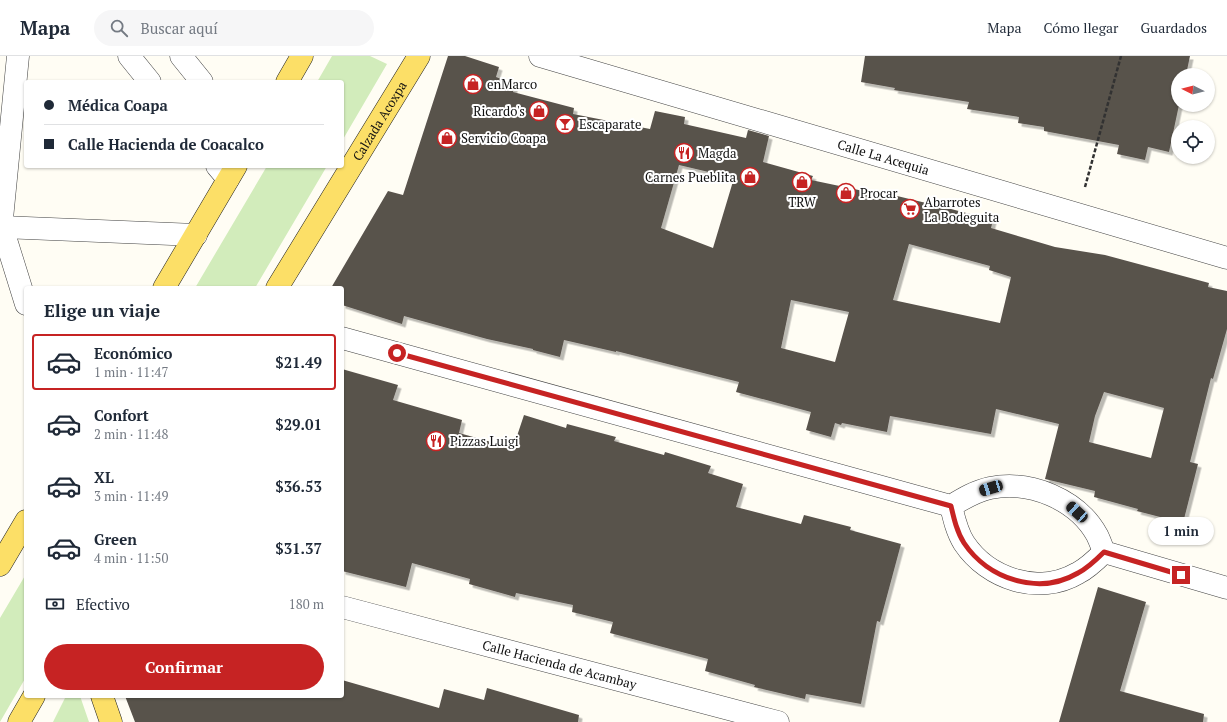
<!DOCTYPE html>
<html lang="es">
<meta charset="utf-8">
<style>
body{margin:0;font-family:"PT Serif",serif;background:#f6f6f7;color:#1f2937;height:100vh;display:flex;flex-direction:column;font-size:15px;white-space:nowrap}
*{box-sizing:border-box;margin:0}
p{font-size:13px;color:#747a83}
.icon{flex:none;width:22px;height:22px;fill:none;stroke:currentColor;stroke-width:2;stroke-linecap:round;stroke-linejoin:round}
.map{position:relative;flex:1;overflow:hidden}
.side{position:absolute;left:24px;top:230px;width:320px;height:412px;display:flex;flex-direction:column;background:#fff;border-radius:4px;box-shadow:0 1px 3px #0004}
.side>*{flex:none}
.top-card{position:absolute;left:24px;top:24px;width:320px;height:88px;border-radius:4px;box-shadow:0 1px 3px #0004;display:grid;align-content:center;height:88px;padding:0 20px;background:#fff}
.needle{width:26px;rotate:276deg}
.buttons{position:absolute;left:1171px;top:12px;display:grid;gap:8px}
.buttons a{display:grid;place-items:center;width:44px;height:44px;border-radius:50%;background:#fff;box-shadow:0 1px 3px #0004;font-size:20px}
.end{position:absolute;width:18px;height:18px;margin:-9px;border:5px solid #c62323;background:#fff;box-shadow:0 0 0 2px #fff}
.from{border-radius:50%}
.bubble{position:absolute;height:28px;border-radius:14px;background:#fff;box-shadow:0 1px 3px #0004;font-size:13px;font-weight:600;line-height:28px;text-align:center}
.car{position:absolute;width:12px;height:24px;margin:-12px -6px;border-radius:5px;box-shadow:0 0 3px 1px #0007;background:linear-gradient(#222 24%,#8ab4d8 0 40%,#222 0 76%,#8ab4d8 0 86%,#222 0)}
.top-card b{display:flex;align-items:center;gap:14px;height:38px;font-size:15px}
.top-card b+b{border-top:1px solid #e0e1e3}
.top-card i{width:10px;height:10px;background:#1f2937}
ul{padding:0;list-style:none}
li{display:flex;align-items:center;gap:12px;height:56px;margin:0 8px 6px;padding:0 12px;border:2px solid transparent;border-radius:4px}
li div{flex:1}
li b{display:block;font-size:15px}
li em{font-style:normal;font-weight:600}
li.selected{border-color:#c62323}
li>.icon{width:36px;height:36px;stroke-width:1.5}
h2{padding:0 20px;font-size:18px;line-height:48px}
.pay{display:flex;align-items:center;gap:10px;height:44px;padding:0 20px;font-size:15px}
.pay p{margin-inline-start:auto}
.button{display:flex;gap:8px;margin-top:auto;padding:8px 20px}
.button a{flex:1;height:46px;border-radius:24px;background:#c62323;color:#fff;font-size:16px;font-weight:600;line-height:46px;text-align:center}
header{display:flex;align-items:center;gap:24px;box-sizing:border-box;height:56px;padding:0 20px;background:#fff;border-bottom:1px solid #e0e1e3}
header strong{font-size:19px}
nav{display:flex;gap:22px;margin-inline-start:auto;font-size:14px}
.search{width:280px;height:36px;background:#f6f6f7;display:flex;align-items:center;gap:10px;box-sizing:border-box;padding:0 14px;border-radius:22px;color:#747a83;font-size:15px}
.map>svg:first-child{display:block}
.green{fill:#d2ecbb}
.building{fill:#59524c;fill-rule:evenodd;filter:url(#shadow)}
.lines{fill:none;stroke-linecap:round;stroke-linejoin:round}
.minor-casing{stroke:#434343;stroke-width:23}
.major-casing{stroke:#212121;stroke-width:23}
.path{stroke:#323232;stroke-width:2.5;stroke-dasharray:4 2;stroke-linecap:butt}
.minor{stroke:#fff;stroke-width:22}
.major{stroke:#fcdf67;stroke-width:22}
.route{stroke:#c62323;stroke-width:5}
.labels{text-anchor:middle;stroke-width:4;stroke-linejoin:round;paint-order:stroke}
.poi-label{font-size:13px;fill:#101010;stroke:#fff;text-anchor:start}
.street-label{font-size:13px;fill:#101010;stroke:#fff}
</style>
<header>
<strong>Mapa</strong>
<div class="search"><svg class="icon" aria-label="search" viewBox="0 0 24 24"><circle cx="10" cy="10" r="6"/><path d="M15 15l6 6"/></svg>Buscar aquí</div>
<nav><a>Mapa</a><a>Cómo llegar</a><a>Guardados</a></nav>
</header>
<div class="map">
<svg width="1227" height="666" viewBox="0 0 1227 666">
<defs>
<filter id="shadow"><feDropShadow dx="3.5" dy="3.5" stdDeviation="0" flood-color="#0004"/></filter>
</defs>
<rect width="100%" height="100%" fill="#fffdf4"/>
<!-- green -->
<path class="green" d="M332 0H370L387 8 342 85V26H317Z
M267 110H327L255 232H195Z
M26 518V621L0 666V562Z
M66 640H80L89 666H53Z"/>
<!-- building -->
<path class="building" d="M448 0H465L499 11 496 21 515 28 513 36 574 52 573 58 650 73 655 55 685 61 684 68 746 82 748 74 769 80 763 106 813 120 811 124 892 141 893 139 951 153 993 164 991 172 1055 191 1105 199 1209 227 1208 231 1227 235V273L1213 323 1211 322 1190 406 1198 408 1183 467 1137 455 1138 453 1094 441 1095 435 1045 423 1059 368 996 353 991 378 890 360 887 376 842 367 841 369 835 367 831 381 806 374 811 356 736 336 739 326 616 295V296L564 284 560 301 533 294V293L487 283 404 260 402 268 342 249V232H331L388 135 403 139ZM679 109 734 122 713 192 661 172ZM909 188 990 210 989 214 1011 221 1000 267 893 244ZM791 244 849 256 835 306 781 292ZM1104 336 1164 352 1151 402 1089 386 1095 360Z
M865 0H1190L1186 19H1178V49H1179L1169 96 1148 91 1145 104 1117 98 1119 89 1044 75V71L1018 67 1019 61 967 53 969 46 894 34 895 32 861 26Z
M342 313 398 329 393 344 462 364 459 377 513 392 524 359 566 372 567 368 616 381 614 385 664 399 665 396 711 410 708 417 743 428 736 451 801 468 804 459 851 471 850 474 901 488 880 566 877 565 861 648 806 638 805 643 754 631 755 629 705 615 708 603 610 577 613 566 572 556 573 549 516 537 515 541 469 528 470 523 412 507 406 531 342 515Z
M1098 531 1146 546 1120 635 1204 658 1203 666H1059Z
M342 624 439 652 444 633 484 644 487 632 579 659 578 666H135L125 640H342Z"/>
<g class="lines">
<defs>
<g id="minor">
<path d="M129 0 150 26"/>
<path d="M181 0 202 26"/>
<path id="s1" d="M540 0 1227 202"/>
<path d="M217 110 228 123"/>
<path d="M2 171 196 179"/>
<path d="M2 171 26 248"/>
<path d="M0 183 18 0"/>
<path d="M342 282 951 450C964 442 976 435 990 432 1030 424 1077 443 1097 479 1100 485 1102 491 1104 496L1227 532"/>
<path d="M951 450C954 463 957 476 964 487 988 523 1039 540 1078 517 1088 512 1096 504 1104 496"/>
<path id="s2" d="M342 551 778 666"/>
</g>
<g id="major">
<path d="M287 26 302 0"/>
<path d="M164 232 236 110"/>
<path id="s3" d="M277 232 419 0"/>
<path d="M0 509 26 465"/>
<path d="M102 640 111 666"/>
<path d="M19 666 34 640"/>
</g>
</defs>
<!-- minor casing -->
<use href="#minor" class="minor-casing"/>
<!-- major casing -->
<use href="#major" class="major-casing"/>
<!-- path -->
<path class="path" d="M1085 131 1121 0"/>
<!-- minor -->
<use href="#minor" class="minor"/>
<!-- major -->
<use href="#major" class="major"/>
</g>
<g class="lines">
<!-- route -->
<path class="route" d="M397 297 951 450C954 463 957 476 964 487 988 523 1039 540 1078 517 1088 512 1096 504 1104 496L1181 519"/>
</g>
<!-- icons -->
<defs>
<symbol id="shop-ring" viewBox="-11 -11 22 22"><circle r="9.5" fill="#fff" stroke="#c62323" stroke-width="1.5"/><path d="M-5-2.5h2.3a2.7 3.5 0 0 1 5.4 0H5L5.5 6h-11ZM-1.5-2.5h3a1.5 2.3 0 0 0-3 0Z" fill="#c62323"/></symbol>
<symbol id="bar-ring" viewBox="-11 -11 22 22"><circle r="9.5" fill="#fff" stroke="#c62323" stroke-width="1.5"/><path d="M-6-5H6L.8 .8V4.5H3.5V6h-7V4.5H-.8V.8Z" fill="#c62323"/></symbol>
<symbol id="restaurant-ring" viewBox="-11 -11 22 22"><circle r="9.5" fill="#fff" stroke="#c62323" stroke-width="1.5"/><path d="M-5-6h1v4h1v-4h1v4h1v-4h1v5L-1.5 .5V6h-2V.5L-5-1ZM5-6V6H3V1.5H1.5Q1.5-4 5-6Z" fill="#c62323"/></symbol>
<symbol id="supermarket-ring" viewBox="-11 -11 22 22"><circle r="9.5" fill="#fff" stroke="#c62323" stroke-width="1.5"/><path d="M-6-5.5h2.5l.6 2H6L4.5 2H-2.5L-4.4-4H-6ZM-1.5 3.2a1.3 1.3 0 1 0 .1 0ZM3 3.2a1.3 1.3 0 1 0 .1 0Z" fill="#c62323"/></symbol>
</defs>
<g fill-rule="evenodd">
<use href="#shop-ring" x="462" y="17" width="22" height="22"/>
<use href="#shop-ring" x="528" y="44" width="22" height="22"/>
<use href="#bar-ring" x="554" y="57" width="22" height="22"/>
<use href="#shop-ring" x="436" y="71" width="22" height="22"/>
<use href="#restaurant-ring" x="673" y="86" width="22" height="22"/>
<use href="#shop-ring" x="739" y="110" width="22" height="22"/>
<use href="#shop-ring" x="791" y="115" width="22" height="22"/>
<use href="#shop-ring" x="835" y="126" width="22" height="22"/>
<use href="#supermarket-ring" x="899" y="142" width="22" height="22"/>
<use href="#restaurant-ring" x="425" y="374" width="22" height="22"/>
</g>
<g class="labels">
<!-- poi labels -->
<g class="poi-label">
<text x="487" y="33">enMarco</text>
<text x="525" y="60" text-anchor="end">Ricardo's</text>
<text x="579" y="73">Escaparate</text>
<text x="461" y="87">Servicio Coapa</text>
<text x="698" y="102">Magda</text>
<text x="736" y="126" text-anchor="end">Carnes Pueblita</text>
<text x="860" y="142">Procar</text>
<text x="802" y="151" text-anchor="middle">TRW</text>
<text x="924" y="151">Abarrotes<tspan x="924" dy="15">La Bodeguita</tspan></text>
<text x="450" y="390">Pizzas Luigi</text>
</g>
<!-- street labels -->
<g class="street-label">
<text dy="5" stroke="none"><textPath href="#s3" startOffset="196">Calzada Acoxpa</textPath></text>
<text dy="5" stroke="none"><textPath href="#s1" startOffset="358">Calle La Acequia</textPath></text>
<text dy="5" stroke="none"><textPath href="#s2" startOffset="225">Calle Hacienda de Acambay</textPath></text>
</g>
</g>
</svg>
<div class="buttons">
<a><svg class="needle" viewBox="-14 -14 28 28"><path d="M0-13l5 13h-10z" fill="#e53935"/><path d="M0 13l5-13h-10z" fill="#747a83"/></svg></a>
<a><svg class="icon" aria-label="locate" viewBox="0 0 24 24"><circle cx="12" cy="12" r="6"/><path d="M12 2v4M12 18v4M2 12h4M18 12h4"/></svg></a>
</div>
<i class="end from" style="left:397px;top:297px"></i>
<i class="end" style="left:1181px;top:519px"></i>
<div class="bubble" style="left:1148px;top:461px;width:66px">1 min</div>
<i class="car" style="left:991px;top:432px;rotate:253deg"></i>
<i class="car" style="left:1077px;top:456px;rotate:312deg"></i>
<div class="top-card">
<b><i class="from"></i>Médica Coapa</b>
<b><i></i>Calle Hacienda de Coacalco</b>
</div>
<section class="side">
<h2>Elige un viaje</h2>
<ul>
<li class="selected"><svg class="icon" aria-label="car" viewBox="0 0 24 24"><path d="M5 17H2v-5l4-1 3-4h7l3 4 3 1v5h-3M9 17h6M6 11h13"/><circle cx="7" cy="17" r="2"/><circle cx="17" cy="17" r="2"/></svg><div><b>Económico</b><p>1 min · 11:47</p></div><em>$21.49</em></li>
<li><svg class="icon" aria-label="car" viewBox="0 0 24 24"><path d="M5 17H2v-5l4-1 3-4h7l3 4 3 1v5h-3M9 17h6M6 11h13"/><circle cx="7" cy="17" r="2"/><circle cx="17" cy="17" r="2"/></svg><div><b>Confort</b><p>2 min · 11:48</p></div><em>$29.01</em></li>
<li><svg class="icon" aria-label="car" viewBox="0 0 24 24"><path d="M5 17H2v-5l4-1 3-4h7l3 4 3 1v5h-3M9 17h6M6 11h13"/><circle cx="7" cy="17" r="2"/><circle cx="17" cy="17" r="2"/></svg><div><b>XL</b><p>3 min · 11:49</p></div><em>$36.53</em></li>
<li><svg class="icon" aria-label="car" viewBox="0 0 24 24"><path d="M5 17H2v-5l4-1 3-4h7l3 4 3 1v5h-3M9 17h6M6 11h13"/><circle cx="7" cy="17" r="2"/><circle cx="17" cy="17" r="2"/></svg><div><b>Green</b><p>4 min · 11:50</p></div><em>$31.37</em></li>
</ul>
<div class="pay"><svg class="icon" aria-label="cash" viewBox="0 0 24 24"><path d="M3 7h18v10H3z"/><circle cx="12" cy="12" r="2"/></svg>Efectivo<p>180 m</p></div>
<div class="button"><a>Confirmar</a></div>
</section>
</div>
